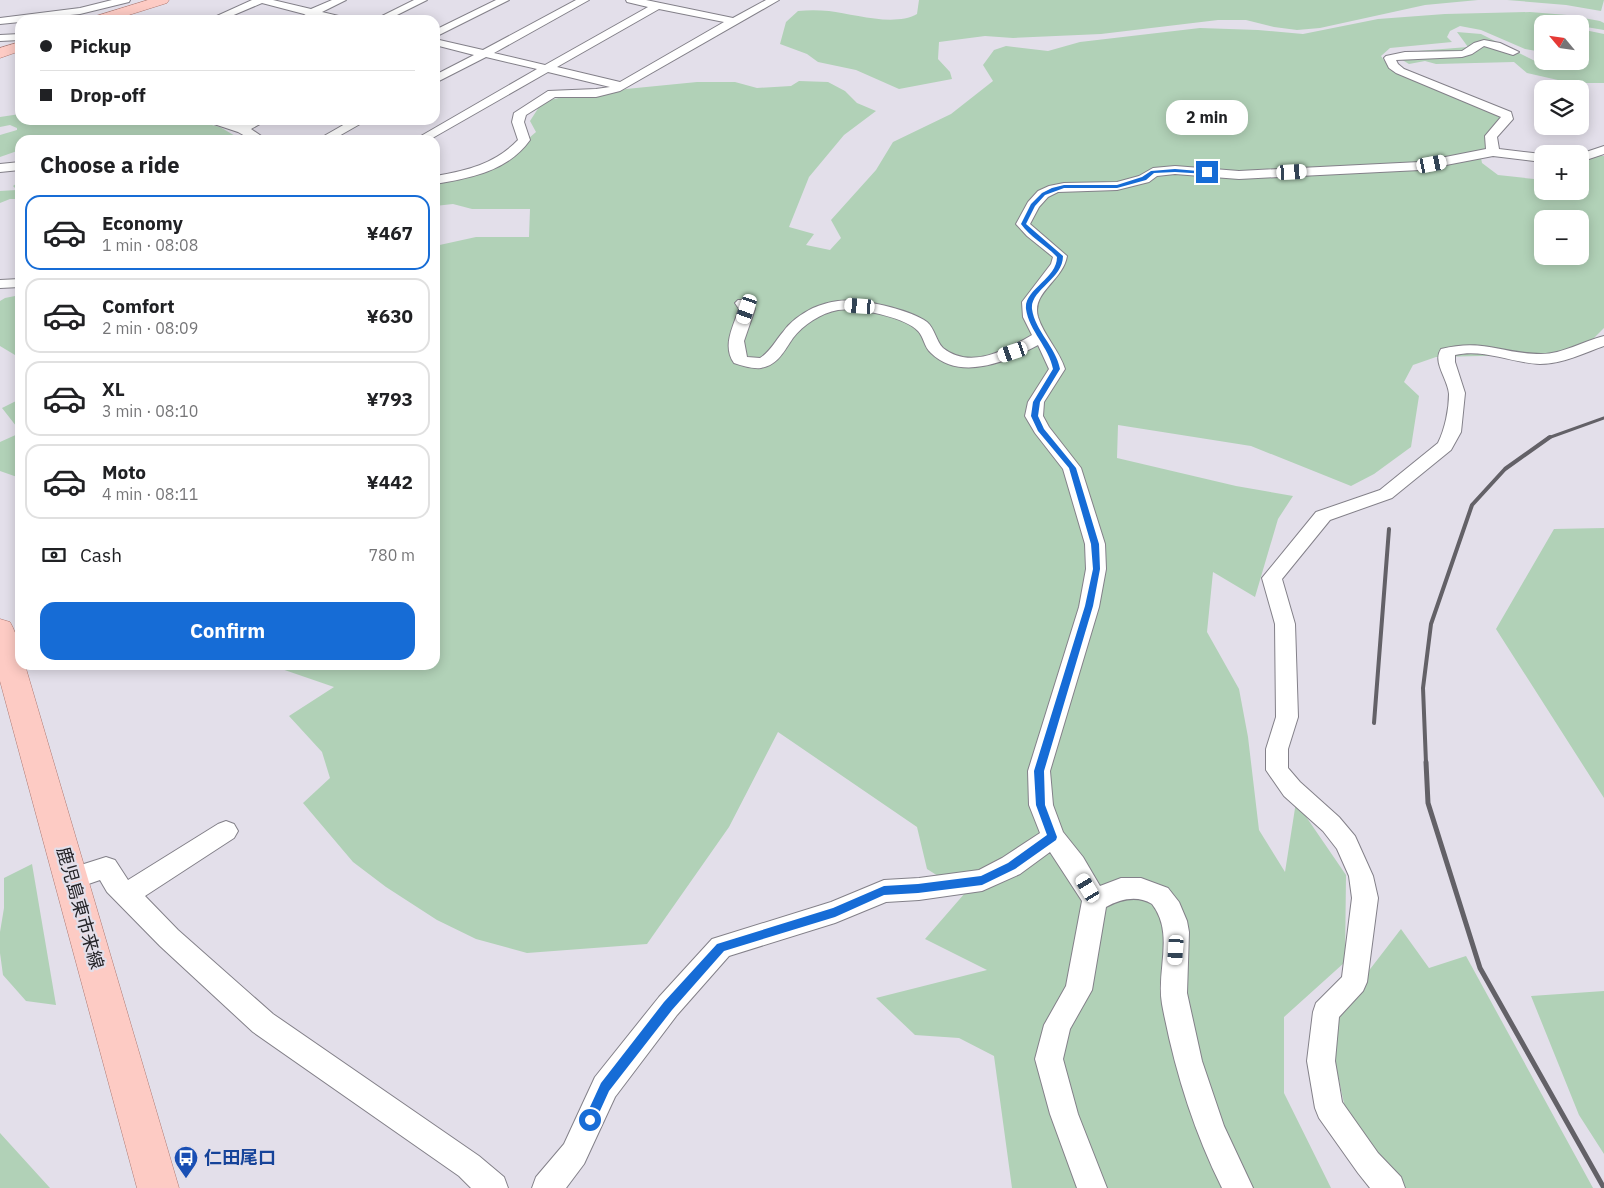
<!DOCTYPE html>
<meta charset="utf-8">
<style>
body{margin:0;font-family:"IBM Plex Sans","Noto Sans JP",sans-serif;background:#f2f2f2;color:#202124;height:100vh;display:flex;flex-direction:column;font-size:19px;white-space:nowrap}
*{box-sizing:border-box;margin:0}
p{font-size:16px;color:#757577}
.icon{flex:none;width:28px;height:28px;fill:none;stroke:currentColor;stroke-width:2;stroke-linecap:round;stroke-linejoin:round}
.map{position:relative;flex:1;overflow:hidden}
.sheet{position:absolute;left:15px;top:135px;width:425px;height:535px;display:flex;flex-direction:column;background:#fff;border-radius:15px;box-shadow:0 2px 12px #0003}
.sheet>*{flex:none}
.top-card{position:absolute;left:15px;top:15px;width:425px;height:110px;border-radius:15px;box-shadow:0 2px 12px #0003;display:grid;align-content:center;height:110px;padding:0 25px;background:#fff}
.needle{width:32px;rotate:299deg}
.controls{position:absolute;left:1534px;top:15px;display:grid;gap:10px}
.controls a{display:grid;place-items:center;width:55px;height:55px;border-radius:10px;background:#fff;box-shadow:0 2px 12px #0003;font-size:25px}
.end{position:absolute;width:22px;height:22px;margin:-11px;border:6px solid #166cd6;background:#fff;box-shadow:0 0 0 2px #fff}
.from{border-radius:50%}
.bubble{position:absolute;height:35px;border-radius:15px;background:#fff;box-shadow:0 2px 12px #0003;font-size:16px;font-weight:700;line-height:35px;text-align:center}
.car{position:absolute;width:15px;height:30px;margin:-15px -8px;border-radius:6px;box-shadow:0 0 4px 1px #0007;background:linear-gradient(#fff 24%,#345 0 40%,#fff 0 76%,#345 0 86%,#fff 0)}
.top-card b{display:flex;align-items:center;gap:18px;height:48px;font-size:19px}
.top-card b+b{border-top:1px solid #e0e0e0}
.top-card i{width:12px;height:12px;background:#202124}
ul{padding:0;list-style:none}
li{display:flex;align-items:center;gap:15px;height:75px;margin:0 10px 8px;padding:0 15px;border:2px solid #e0e0e0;border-radius:15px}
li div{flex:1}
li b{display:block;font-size:19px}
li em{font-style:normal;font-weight:700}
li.selected{border-color:#166cd6}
li>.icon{width:45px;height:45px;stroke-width:1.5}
h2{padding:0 25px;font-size:22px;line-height:60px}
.pay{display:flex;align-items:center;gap:12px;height:55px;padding:0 25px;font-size:19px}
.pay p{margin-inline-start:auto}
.action{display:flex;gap:10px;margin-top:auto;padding:10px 25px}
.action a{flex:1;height:58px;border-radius:15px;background:#166cd6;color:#fff;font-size:20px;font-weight:700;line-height:58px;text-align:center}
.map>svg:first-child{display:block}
.green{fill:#b1d1b7;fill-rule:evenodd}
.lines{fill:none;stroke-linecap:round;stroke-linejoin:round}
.minor-casing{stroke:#838089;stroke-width:2}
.primary-casing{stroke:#af7a73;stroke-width:1}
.minor{fill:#fff;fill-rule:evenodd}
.primary{fill:#fdcbc4;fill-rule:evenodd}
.rail-far2{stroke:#636167;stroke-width:3}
.rail-far1{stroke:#636167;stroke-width:4}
.rail{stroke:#636167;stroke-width:5}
.route{fill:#166cd6}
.labels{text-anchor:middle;stroke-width:4.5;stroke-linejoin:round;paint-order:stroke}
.near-street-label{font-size:18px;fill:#232226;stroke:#e3dfea}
.near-transit-label{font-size:18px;font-weight:bold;fill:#164399;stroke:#e3dfea;text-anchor:start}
</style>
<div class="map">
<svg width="1604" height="1188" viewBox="0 0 1604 1188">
<rect width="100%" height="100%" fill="#e3dfea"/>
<!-- green -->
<path class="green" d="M919 0H1478L1425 5 1320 28 1297 30 1274 27 1246 20H1218L1101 34 1013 38 985 36 939 42 938 59 950 72 952 79 899 89 856 70 818 62 807 54 780 44 786 22 798 11C808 10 818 10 829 11 854 14 894 27 917 14Z
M1507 0H1604L1601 11 1566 5Z
M1530 12 1567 15 1600 21 1604 23V30L1580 26V24H1542V52L1525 49 1481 30 1460 26 1450 31 1447 37 1452 42 1390 48 1381 56 1388 66 1511 119 1481 158 1482 163 1498 175 1534 179 1542 176V191H1580V162L1596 156H1604V328L1578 354 1436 357 1413 365 1404 382 1419 396 1411 447 1374 474 1351 486 1251 446 1118 425 1117 458 1236 486 1293 496 1278 519 1255 597 1213 572 1207 632 1239 689 1248 737 1259 830 1285 872 1296 802 1346 875 1345 962 1284 1017V1093L1331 1188H1012L994 1056 959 1038 915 1035 876 998 987 970 925 939 965 893 927 869 917 827 778 732 729 827 647 944 527 953 476 939 437 920 386 887 353 862 303 803 330 778 322 752 289 716 334 687 270 665H435V246L476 237H529L530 209H472L453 204 435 206V179L489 164 514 151 536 132 530 121 539 107 550 100 567 96 592 97 626 89 697 82H735L757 88 791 86 799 81 828 82 845 91 857 103 876 111 844 135 809 177 789 227 814 234 806 245 830 250 841 238 831 220 876 170 893 142 951 114 993 81 983 65 994 50 1006 46 1048 51 1080 42 1200 28 1258 30 1303 34 1378 19 1445 14ZM1542 219H1580V256H1542Z
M1580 29 1604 34V83H1571L1527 73 1514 62 1436 64 1425 61 1409 64 1399 58 1405 52 1468 47 1457 32 1481 34 1537 62 1580 61Z
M20 114V120H191L220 127 242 140H20V150L0 157V135L17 130V128L10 125 0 127V117Z
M20 181V199H10L0 203V191L17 190 13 186Z
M20 295V358L0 346V301L5 298Z
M20 399V431L2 408Z
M20 433V478L0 471V442Z
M1604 528V798L1496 629 1554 529Z
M32 864 56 1005 26 1001 3 975 0 953V932L4 908V878Z
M1401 929 1429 968 1466 956 1593 1188H1389L1350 1131 1327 1025Z
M1604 991V1154L1579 1115 1531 996Z
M0 1133 50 1188H0Z"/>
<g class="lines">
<defs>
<path id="minor" d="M112 0H130L129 2 80 14 20 20V22L0 24V18L80 8Z
M252 0H273L311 9 332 0H346L322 12 347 18 348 20 309 17 304 14 262 3 222 20H208Z
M414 0H427L387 20H374Z
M496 0H509L435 37V30Z
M576 0H589L494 53 545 65 648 7 627 2 626 0H646L733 18 766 0H779L620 91 596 97H555L526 115 524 122 530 140C508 171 471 178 435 184V176C466 171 495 164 518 140L512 122 514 113 548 91 596 89 610 87 548 72 429 140H414L537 69 486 57 435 83V75L474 55 435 45V39L483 50ZM659 9 724 22 620 82 557 67Z
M20 34V40L0 41V35Z
M1484 40 1500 43 1519 52 1513 55 1484 46 1472 54 1462 57 1396 60 1398 64 1404 69 1511 112 1513 119 1497 137 1499 149 1542 154V162L1493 156 1420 170 1239 179 1175 174 1157 176 1149 182 1117 190 1058 192 1048 197 1039 207 1030 224 1067 256C1063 281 1031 292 1038 317 1044 336 1059 350 1065 369L1044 402 1043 416 1049 427 1081 468 1105 544 1106 569 1099 607 1050 771 1053 805 1063 832 1083 857 1100 886 1121 878H1141L1168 888 1179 902 1187 921 1189 932 1187 993 1202 1061 1224 1126 1253 1188H1222C1193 1130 1174 1068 1162 1004 1156 970 1175 934 1152 904 1137 895 1121 899 1106 907L1092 990 1070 1029 1063 1059 1078 1114 1107 1188H1077L1050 1114 1035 1059 1044 1025 1066 986 1082 901 1050 852 1020 874 982 891 919 900 886 902 835 923 729 956 677 1015 615 1097 584 1164 566 1188H532L536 1177 564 1144 595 1077 659 997 712 939 831 902 884 880 919 878 979 870 1002 858 1040 833 1029 805 1028 771 1079 607 1086 569 1085 544 1063 469 1035 433 1025 416 1028 402 1049 369 1038 345C1008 361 961 382 931 353 924 347 924 337 918 331 905 317 856 307 838 310 821 313 803 325 793 338 784 351 778 365 761 368 752 369 743 366 734 363 722 346 733 327 739 309L735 303 738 300H748L755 309 744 341 747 357 760 358C771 351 775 341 783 332 790 322 801 314 813 308 820 305 830 302 838 301 860 298 909 309 927 322 935 329 936 341 943 348 971 370 1006 350 1032 335L1023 317 1022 302 1051 264 1053 257 1027 236 1016 224 1028 202 1038 191 1049 186 1064 183 1117 182 1139 176 1153 168 1175 166 1239 171 1420 162 1486 149 1485 136 1501 117 1396 73 1389 68 1384 58 1386 56 1405 52 1462 51 1474 43Z
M209 120H227L241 125 251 120H267L251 129 267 140H252L238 132 211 123Z
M352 120H367L332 140H317Z
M1604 146V154L1580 162V154Z
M20 162V170L0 172V164Z
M20 279V287L0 288V280Z
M1604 336V346C1584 353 1562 364 1540 364 1512 363 1483 348 1455 355V362L1465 393 1461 432 1451 450 1392 498 1330 520 1282 579 1295 624 1298 717 1288 749V768L1300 782 1339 817 1355 836 1373 876 1378 898 1367 982 1363 991 1339 1017 1335 1061 1342 1102 1378 1153 1401 1177 1405 1188H1370L1358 1173 1319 1118 1315 1108 1307 1061 1313 1012 1316 1003 1342 977 1352 898 1349 876 1337 849 1323 831 1284 796 1266 770V749L1276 717 1275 624 1262 578 1316 512 1380 490 1438 443C1445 429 1449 409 1449 394 1448 379 1432 362 1441 349 1484 338 1502 354 1541 354 1563 354 1583 341 1604 336Z
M226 821 234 824 238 831 234 838 145 896 178 930 273 1014 479 1156 504 1177 508 1188H471L459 1176 253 1032 160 946 107 892 100 880 71 890 62 887 59 879 62 871 106 857 115 860 128 880 218 824Z"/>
<path id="primary" d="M148 0H169L167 3 113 20H91L93 17Z
M20 42V51L0 58V48Z
M0 619 10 622C18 636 20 649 20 665H25L179 1188H137L0 681Z"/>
</defs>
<!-- minor casing -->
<use href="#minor" class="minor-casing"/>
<!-- primary casing -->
<use href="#primary" class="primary-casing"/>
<!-- minor -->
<use href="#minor" class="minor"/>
<!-- primary -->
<use href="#primary" class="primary"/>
<!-- rail-far2 -->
<path class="rail-far2" d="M1548 438 1604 418"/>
<!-- rail-far1 -->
<path class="rail-far1" d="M1374 723 1389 529
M1426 763 1423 688 1431 624 1472 505 1505 469 1550 437"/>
<!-- rail -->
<path class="rail" d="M1426 762 1428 803 1480 968 1604 1188"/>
</g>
<!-- route -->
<path class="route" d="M1175 169 1210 172 1207 174 1175 172 1154 173 1146 180 1117 188H1064L1056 191 1045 195 1035 206 1026 224 1063 256C1063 279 1030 290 1032 309 1035 331 1056 347 1060 369L1040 402 1038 416 1044 429 1076 468 1099 544 1100 569 1093 606 1044 771 1045 805 1057 837 1056 840 1015 869 982 885 918 893 884 895 835 917 724 951 672 1010 609 1091 594 1124 590 1126 586 1124 584 1120 601 1083 664 1002 717 944 833 908 884 886 918 884 981 876 1008 863 1047 835 1036 805 1034 771 1085 606 1093 569 1091 544 1069 468 1038 431 1031 416 1033 402 1053 369C1049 347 1029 331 1026 309 1024 289 1057 279 1057 257 1046 245 1030 237 1021 224L1031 204 1042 193 1052 188 1064 185H1117L1142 177 1151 171Z"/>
<!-- icons -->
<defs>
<symbol id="bus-pin" viewBox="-11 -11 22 30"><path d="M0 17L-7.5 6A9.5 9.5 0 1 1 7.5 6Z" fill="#1a4fb4" stroke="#e3dfea"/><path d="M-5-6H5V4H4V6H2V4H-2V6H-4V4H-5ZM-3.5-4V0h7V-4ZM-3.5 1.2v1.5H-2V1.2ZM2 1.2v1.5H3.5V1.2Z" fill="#fff"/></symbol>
</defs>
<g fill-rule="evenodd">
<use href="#bus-pin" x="172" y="1144" width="28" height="38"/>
</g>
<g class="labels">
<!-- near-street labels -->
<g class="near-street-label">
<text transform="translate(80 908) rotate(74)" y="6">鹿児島東市来線</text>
</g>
<!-- near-transit labels -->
<g class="near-transit-label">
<text x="204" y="1164">仁田尾口</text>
</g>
</g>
</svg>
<div class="controls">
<a><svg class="needle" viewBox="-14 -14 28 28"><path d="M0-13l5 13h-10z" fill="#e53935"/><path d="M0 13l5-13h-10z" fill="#757577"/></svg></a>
<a><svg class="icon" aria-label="layers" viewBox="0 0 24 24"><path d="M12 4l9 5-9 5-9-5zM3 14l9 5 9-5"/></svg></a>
<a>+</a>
<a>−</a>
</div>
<i class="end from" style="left:590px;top:1120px"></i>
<i class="end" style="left:1207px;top:172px"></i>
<div class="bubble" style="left:1166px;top:100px;width:82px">2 min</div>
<i class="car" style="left:1432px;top:164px;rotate:79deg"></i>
<i class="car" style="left:1292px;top:172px;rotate:87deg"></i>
<i class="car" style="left:860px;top:306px;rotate:274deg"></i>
<i class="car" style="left:747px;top:309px;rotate:199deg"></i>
<i class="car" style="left:1013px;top:352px;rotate:251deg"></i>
<i class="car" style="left:1088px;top:888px;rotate:329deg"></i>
<i class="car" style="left:1176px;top:950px;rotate:184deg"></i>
<div class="top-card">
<b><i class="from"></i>Pickup</b>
<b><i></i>Drop-off</b>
</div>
<section class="sheet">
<h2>Choose a ride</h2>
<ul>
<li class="selected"><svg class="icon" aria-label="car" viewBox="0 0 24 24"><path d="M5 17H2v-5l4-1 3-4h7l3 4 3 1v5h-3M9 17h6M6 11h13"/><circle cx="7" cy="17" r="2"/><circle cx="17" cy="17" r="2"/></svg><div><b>Economy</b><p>1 min · 08:08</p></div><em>¥467</em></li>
<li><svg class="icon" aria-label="car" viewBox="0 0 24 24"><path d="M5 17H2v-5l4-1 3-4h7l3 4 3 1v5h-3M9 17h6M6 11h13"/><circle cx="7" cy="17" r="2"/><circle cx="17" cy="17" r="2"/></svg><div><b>Comfort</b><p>2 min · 08:09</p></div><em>¥630</em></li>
<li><svg class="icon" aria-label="car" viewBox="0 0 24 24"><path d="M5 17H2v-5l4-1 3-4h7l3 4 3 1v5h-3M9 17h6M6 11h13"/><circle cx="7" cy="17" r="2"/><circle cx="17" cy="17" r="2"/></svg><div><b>XL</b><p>3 min · 08:10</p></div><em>¥793</em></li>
<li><svg class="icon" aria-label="car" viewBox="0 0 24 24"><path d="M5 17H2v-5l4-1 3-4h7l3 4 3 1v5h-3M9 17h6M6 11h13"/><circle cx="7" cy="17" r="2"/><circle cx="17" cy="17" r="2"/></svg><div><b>Moto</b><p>4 min · 08:11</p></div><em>¥442</em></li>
</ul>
<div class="pay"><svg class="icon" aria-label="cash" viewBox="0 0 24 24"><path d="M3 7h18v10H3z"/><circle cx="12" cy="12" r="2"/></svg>Cash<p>780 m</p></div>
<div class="action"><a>Confirm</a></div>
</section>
</div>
